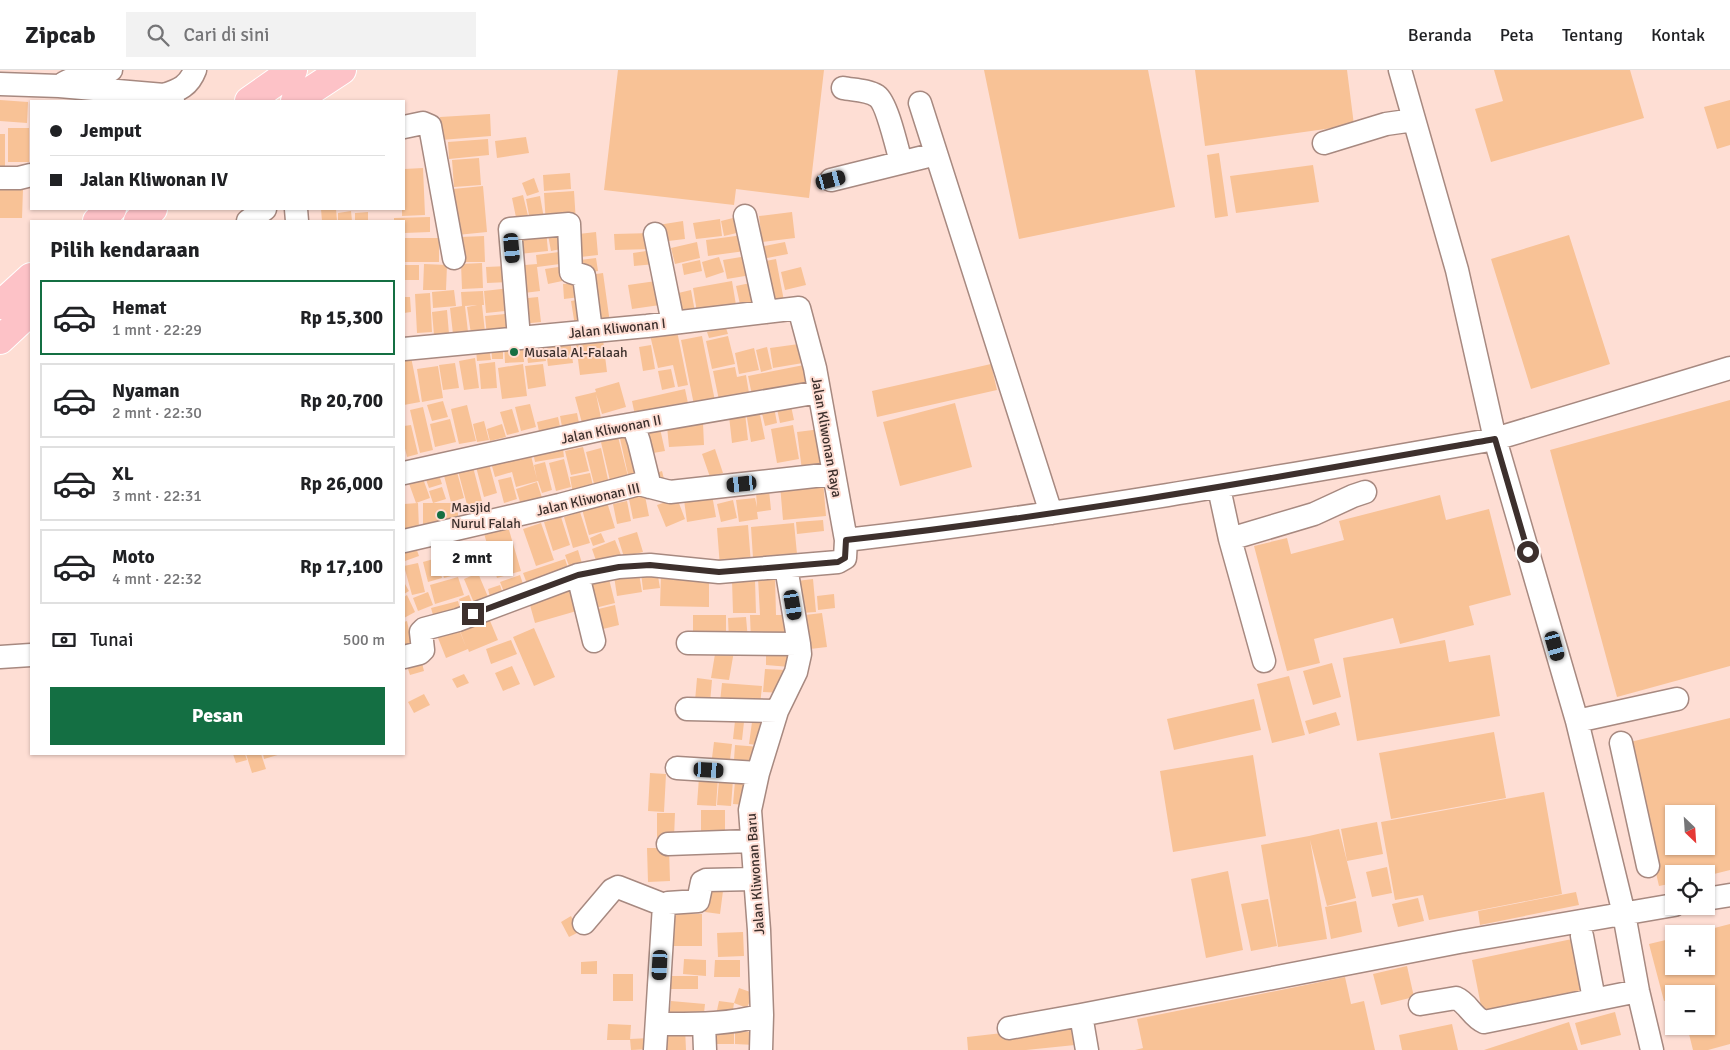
<!DOCTYPE html>
<html lang="id">
<meta charset="utf-8">
<style>
body{margin:0;font-family:Signika,sans-serif;background:#f2f2f2;color:#202124;height:100vh;display:flex;flex-direction:column;font-size:19px;white-space:nowrap}
*{box-sizing:border-box;margin:0}
p{font-size:16px;color:#757577}
.icon{flex:none;width:28px;height:28px;fill:none;stroke:currentColor;stroke-width:2;stroke-linecap:round;stroke-linejoin:round}
.map{position:relative;flex:1;overflow:hidden}
.panel{position:absolute;left:30px;top:150px;width:375px;height:535px;display:flex;flex-direction:column;background:#fff;border-radius:0px;box-shadow:0 1px 4px #0004}
.panel>*{flex:none}
.banner{position:absolute;left:30px;top:30px;width:375px;height:110px;border-radius:0px;box-shadow:0 1px 4px #0004;display:grid;align-content:center;height:110px;padding:0 20px;background:#fff}
.needle{width:32px;rotate:155deg}
.fabs{position:absolute;left:1665px;top:735px;display:grid;gap:10px}
.fabs a{display:grid;place-items:center;width:50px;height:50px;border-radius:0px;background:#fff;box-shadow:0 1px 4px #0004;font-size:25px}
.end{position:absolute;width:22px;height:22px;margin:-11px;border:6px solid #3d302d;background:#fff;box-shadow:0 0 0 2px #fff}
.from{border-radius:50%}
.bubble{position:absolute;height:35px;border-radius:0px;background:#fff;box-shadow:0 1px 4px #0004;font-size:16px;font-weight:700;line-height:35px;text-align:center}
.car{position:absolute;width:15px;height:30px;margin:-15px -8px;border-radius:6px;box-shadow:0 0 4px 1px #0007;background:linear-gradient(#222 24%,#8ab4d8 0 40%,#222 0 76%,#8ab4d8 0 86%,#222 0)}
.banner b{display:flex;align-items:center;gap:18px;height:48px;font-size:19px}
.banner b+b{border-top:1px solid #e0e0e0}
.banner i{width:12px;height:12px;background:#202124}
ul{padding:0;list-style:none}
li{display:flex;align-items:center;gap:15px;height:75px;margin:0 10px 8px;padding:0 10px;border:2px solid #e0e0e0;border-radius:0px}
li div{flex:1}
li b{display:block;font-size:19px}
li em{font-style:normal;font-weight:700}
li.selected{border-color:#146f43}
li>.icon{width:45px;height:45px;stroke-width:1.5}
h2{padding:0 20px;font-size:22px;line-height:60px}
.pay{display:flex;align-items:center;gap:12px;height:55px;padding:0 20px;font-size:19px}
.pay p{margin-inline-start:auto}
.cta{display:flex;gap:10px;margin-top:auto;padding:10px 20px}
.cta a{flex:1;height:58px;border-radius:0px;background:#146f43;color:#fff;font-size:20px;font-weight:700;line-height:58px;text-align:center}
header{display:flex;align-items:center;gap:30px;box-sizing:border-box;height:70px;padding:0 25px;background:#fff;border-bottom:1px solid #e0e0e0}
header strong{font-size:24px}
nav{display:flex;gap:28px;margin-inline-start:auto;font-size:18px}
.search{width:350px;height:45px;background:#f2f2f2;display:flex;align-items:center;gap:12px;box-sizing:border-box;padding:0 18px;border-radius:0px;color:#757577;font-size:19px}
.map>svg:first-child{display:block}
.building{fill:#f8c296;fill-rule:evenodd}
.lines{fill:none;stroke-linecap:round;stroke-linejoin:round}
.minor-casing{stroke:#a78980;stroke-width:25}
.highway-casing{stroke:#fff;stroke-width:30}
.minor{stroke:#fff;stroke-width:22}
.highway{stroke:#fdc2c7;stroke-width:28}
.route{stroke:#3d302d;stroke-width:6}
.poi-dot{fill:#146f43;stroke:#feded4;stroke-width:2}
.labels{text-anchor:middle;stroke-width:4;stroke-linejoin:round;paint-order:stroke}
.street-label{font-size:14px;fill:#3d302d;stroke:#feded4}
.poi-label{font-size:14px;fill:#3d302d;stroke:#feded4;text-anchor:start}
</style>
<header>
<strong>Zipcab</strong>
<div class="search"><svg class="icon" aria-label="search" viewBox="0 0 24 24"><circle cx="10" cy="10" r="6"/><path d="M15 15l6 6"/></svg>Cari di sini</div>
<nav><a>Beranda</a><a>Peta</a><a>Tentang</a><a>Kontak</a></nav>
</header>
<div class="map">
<svg width="1730" height="980" viewBox="0 0 1730 980">
<rect width="100%" height="100%" fill="#feded4"/>
<!-- building -->
<path class="building" d="M618 0H824L809 128 736 119 734 135 604 120Z
M984 0H1148L1175 137 1019 169Z
M1195 0H1347L1354 55 1205 76Z
M1494 0H1630L1644 48 1491 92 1475 39 1503 31Z
M0 30 28 32 27 53 0 51Z
M1730 30V75L1717 79 1704 37Z
M490 44 491 66 441 70 440 47Z
M8 58H29V92H8Z
M0 64H5V97H0Z
M526 67 529 83 497 88 495 71Z
M488 69 489 85 449 89 448 72Z
M1219 83 1228 146 1215 148 1207 85Z
M479 88 481 115 454 117 452 90Z
M1313 95 1319 132 1236 143 1230 106Z
M423 98 425 145 402 146V139H404V99Z
M570 103 571 119 544 121 543 105Z
M534 108 539 122 527 126 522 113Z
M483 116 487 162 457 165 453 119Z
M0 118 23 119 22 148H0Z
M574 121 576 153 546 155 544 123Z
M523 125 530 154 518 157 512 128Z
M540 126 545 154 531 156 526 129Z
M321 139H336L337 151H322Z
M351 141 352 151H338V143Z
M368 142V151H355V143Z
M792 142 795 168 762 172 759 146Z
M430 147V162L404 163V151H394V148Z
M737 147 741 162 724 166 721 151Z
M720 149 722 166 696 169 693 153Z
M683 151 685 169 660 172 658 155Z
M546 160 548 181 519 184 517 163Z
M563 162 566 178 551 181 548 165Z
M596 162 598 185 572 188 570 165Z
M652 163V179L615 180 614 164Z
M743 165 745 181 708 186 706 170Z
M1569 165 1610 294 1531 319 1491 189Z
M484 166 485 192H461L460 167Z
M405 168H439V192H405Z
M697 172 700 188 675 194 671 178Z
M785 172 788 184 762 189 760 177Z
M653 180 655 194 634 196 633 183Z
M559 182 560 194 537 197 540 221 516 224 513 196 537 194 536 185Z
M747 186 751 205 727 209 723 190Z
M719 187 724 202 706 208 702 192Z
M596 188 598 201 574 205 572 191Z
M776 189 784 231 764 234 756 193Z
M700 190 702 201 684 205 682 194Z
M482 193 483 218 462 219 461 194Z
M424 194 447 195 446 220H423Z
M404 195H419V210H404Z
M508 196 509 212 487 213 486 197Z
M565 196 567 210 548 214 545 199Z
M801 197 806 215 785 220 781 202Z
M603 203 610 253 589 256 582 206Z
M663 210 667 234 632 239 628 215Z
M732 211 737 241 698 248 693 218Z
M755 212 760 235 741 239 736 216Z
M579 213 580 227 564 229 563 214Z
M511 218 514 240 486 243 484 221Z
M454 220 456 236 433 238 432 222Z
M691 220 695 242 678 245 674 224Z
M483 221 484 235H482L485 262 471 264 467 237 477 235 465 236 468 262 453 264 450 238 462 236 461 222Z
M430 223 432 262 417 263 415 224Z
M404 227H410L411 242 404 243Z
M538 227 541 252 521 254 518 229Z
M583 229 587 254 575 256 571 231Z
M447 240 449 264 434 265 432 242Z
M515 243 516 264 487 266 485 246Z
M726 258 728 264 709 268 707 262Z
M677 261 688 315 678 317 673 295 658 298 650 265Z
M702 266 716 336 695 340 681 270Z
M728 266 735 294 712 299 706 271Z
M570 269 573 293 548 296 545 272Z
M603 270 607 302 580 305 576 274Z
M504 272H523L524 292 505 293Z
M543 272 546 291 528 293 525 274Z
M806 273 809 292 773 298 770 278Z
M491 274H503V289H492Z
M651 275 655 299 643 301 639 277Z
M767 277 772 299 761 302 756 280Z
M489 278 491 290 477 291 476 280Z
M754 278 759 300 739 304 735 283Z
M411 287 420 332 404 335V289Z
M475 288 479 318 464 320 459 291Z
M495 292 497 318 481 319 479 294Z
M455 293 459 318 443 320 439 295Z
M523 294 527 326 502 329 498 298Z
M543 294 546 316 528 319 525 296Z
M809 294 813 314 752 325 748 306Z
M991 294 997 320 877 347 872 321Z
M438 296 443 328 422 332 417 299Z
M735 297 737 307 746 305 750 329 720 335 713 301Z
M671 299 675 317 662 320 658 301Z
M619 312 626 337 602 344 596 324 601 348 582 353 575 327 596 322 595 319Z
M685 319 689 338 636 350 632 331Z
M1730 330V596L1617 627 1550 380Z
M443 331 448 347 432 351 427 335Z
M955 333 972 397 900 416 883 352Z
M530 334 536 357 521 361 515 337Z
M467 335 476 371 459 374 451 339Z
M791 336 794 350 780 353 777 339Z
M423 337 433 380 420 383 410 340Z
M774 337 777 353 765 356 761 339Z
M512 339 519 362 507 365 500 342Z
M759 340 765 369 751 372 746 342Z
M577 343 580 358 563 362 560 346Z
M745 343 748 370 732 373 729 346Z
M558 347 561 361 540 366 537 352Z
M450 349 456 372 435 377 430 354Z
M484 351 489 370 477 372 473 354Z
M703 353 704 375 669 377 667 356Z
M502 354 506 367 490 371 487 359Z
M659 354 665 381 653 383 648 356Z
M411 355 418 384 407 387 404 374V356Z
M793 355 799 389 777 393 771 359Z
M821 359 826 397 802 400 797 362Z
M634 361 645 406 629 409 619 364Z
M617 363 629 410 611 415 600 368Z
M562 371 564 387 535 392 532 377Z
M583 377 589 401 571 405 565 381Z
M529 378 537 409 534 395 545 392 552 420 542 423 538 411 516 417 512 402 495 407 490 389Z
M601 378 609 414 595 418 586 382Z
M715 379 723 403 710 407 702 384Z
M564 389 571 417 556 421 549 393Z
M488 390 497 423 484 427 475 393Z
M473 397 484 439 469 442 458 401Z
M456 398 464 428 451 432 443 402Z
M437 399 442 414 429 418 424 404Z
M662 401 665 413 650 405Z
M421 403 430 428 416 433 407 408Z
M590 403 594 420 573 424 570 407Z
M511 407 517 429 504 433 498 410Z
M823 411 826 446 783 450 780 415Z
M537 412 543 431 522 438 516 419Z
M442 417 446 429 433 433 429 421Z
M769 420 771 440 757 442 758 449 739 452 736 430 755 428 757 437 756 422Z
M644 421 649 446 633 449 628 424Z
M712 425 716 447 687 452 684 430Z
M1440 425 1446 450 1489 439 1511 525 1469 536 1474 555 1400 574 1393 548 1314 569 1320 593 1287 601 1254 476 1287 468 1291 484 1344 470 1339 451Z
M677 428 685 449 666 457 657 435Z
M733 430 737 448 721 452 717 434Z
M627 431 631 451 617 454 613 434Z
M607 432 615 458 589 465 582 439Z
M418 433 419 459 404 460V434Z
M423 433H458V458H423Z
M580 442 590 473 573 478 564 447Z
M561 447 570 475 553 481 544 452Z
M823 450 824 461 797 464 796 452Z
M507 453 521 501 497 508 483 460Z
M541 453 554 490 536 496 523 459Z
M794 453 797 484 753 488 751 457Z
M748 455 751 494 720 497 717 458Z
M637 462 643 482 624 487 618 468Z
M601 463 605 472 593 476 590 468Z
M615 470 623 490 599 499 592 479Z
M414 472 419 486 405 491 404 475Z
M487 479 491 495 444 508 439 491Z
M578 480 584 500 572 504 565 485Z
M437 488 442 508 428 512 423 492Z
M565 489 570 504 529 519 523 503Z
M418 493 425 522 412 525 404 496Z
M657 500 660 518 643 520 641 502Z
M478 503 491 534 477 540 464 509Z
M639 503 642 522 617 526 614 506Z
M661 504 709 505V537L660 536Z
M520 505 525 520 506 527 500 512Z
M458 507 464 525 435 534 430 515Z
M775 507 776 545H787L788 570 751 572 750 545H760L758 508Z
M609 509 615 533 591 539 585 514Z
M813 509 816 542 801 543 797 511Z
M732 510H755L756 543H733Z
M405 514 409 521 404 524V515Z
M500 515 504 527 491 531 488 519Z
M574 516 580 540 535 553 528 528Z
M428 522 433 535 418 541 413 528Z
M834 524 835 538 818 540 817 526Z
M407 525 415 542 404 548V527Z
M469 525 475 540 465 544 459 529Z
M458 531 462 545 435 552 431 538Z
M615 535 619 555 595 561 590 541Z
M822 543 827 577 810 579 805 545Z
M693 545H726V569H693Z
M488 546 498 570 469 582 468 579 446 588 436 563 457 554 466 577 459 558Z
M746 547 748 570 729 571 728 548Z
M407 551 413 580 404 582V552Z
M534 558 555 607 534 616 513 567Z
M511 570 517 584 491 594 486 579Z
M1445 570 1449 592 1490 585 1500 646 1357 671 1343 588Z
M716 578 734 581 729 610 711 608Z
M766 583 791 584 790 597 766 595Z
M421 589 424 601 410 605 406 593Z
M1332 593 1341 627 1313 635 1303 601Z
M512 596 520 614 503 621 495 603Z
M765 599 786 600 784 623 763 622Z
M464 604 469 613 457 618 452 609Z
M1289 606 1305 665 1272 673 1257 614Z
M697 608 712 610 710 633 695 631Z
M722 613 762 616 760 635 720 632Z
M424 624 430 635 414 643 408 632Z
M1254 629 1261 660 1174 680 1167 649Z
M1336 642 1340 655 1309 664 1305 651Z
M1730 648V800L1706 806V804H1674V813L1659 816 1626 673ZM1674 744H1706V776H1674Z
M735 651 744 652 742 670 733 669Z
M752 652 768 654 765 676 749 674Z
M1494 662 1506 728 1391 749 1379 683Z
M714 672 732 674 729 698 711 696Z
M735 675 760 677 759 691 734 690Z
M233 684H245L247 690 236 693Z
M246 684H261L266 699 252 703Z
M263 684H281L264 689Z
M1253 685 1266 766 1173 782 1160 701Z
M650 703 666 704 664 742 648 741Z
M699 707 718 708 716 736 697 735Z
M719 709 733 710 731 736 717 735Z
M735 711 750 712 747 735 733 734Z
M1544 722 1562 824 1429 850 1423 825 1395 830 1381 752Z
M701 740H725V765H701Z
M657 743H675L674 768H657Z
M1377 752 1383 784 1347 791 1341 759Z
M1339 759 1356 828 1327 836 1310 770 1327 869 1278 877 1261 775 1309 766Z
M647 778H669L670 811 648 812Z
M1387 797 1392 823 1372 827 1366 802Z
M1228 801 1243 880 1206 888 1191 809Z
M708 820 723 821 720 844 705 842Z
M1576 822 1579 835 1480 855 1478 841Z
M1418 828 1424 851 1398 857 1392 834Z
M1268 829 1277 876 1251 881 1241 834Z
M1356 831 1362 862 1331 869 1325 837Z
M668 843 702 844V876H667Z
M571 846 579 862 569 867 561 852Z
M1730 854V974L1708 980H1693L1687 956H1706V924H1674V929L1664 931 1649 874 1674 868V896H1706V864L1695 863Z
M743 862 744 886 718 887 717 863Z
M1572 869 1582 920 1482 941 1472 890Z
M684 889 706 890V906L683 904Z
M715 890H740V907H714Z
M597 891V904H581V892Z
M1407 896 1414 927 1381 935 1373 904Z
M613 904H633V931H613Z
M665 906H698V919H665Z
M1345 907 1351 934 1364 931 1375 980H1135L1143 978 1137 949Z
M739 918 753 923 747 938 734 933Z
M671 931 705 934 703 952 669 948Z
M719 931 734 933 732 947 716 945Z
M1615 942 1621 965 1581 975 1575 953Z
M1569 952 1578 980H1484Z
M608 954 631 955 630 970H607Z
M1452 954 1458 980H1402L1399 965Z
M1073 955 1075 975 1026 980H968L967 967Z
M662 958H685L686 980H662Z
M734 960V974H712V961Z
M735 961 755 962V975L735 974Z
M650 968V979L631 980 630 969Z"/>
<g class="lines">
<defs>
<path id="minor" d="M1400 0 1457 200 1495 369 1730 298
M64 13C79 5 94 2 111 0
M0 14 59 16 164 25 173 31
M843 18C853 20 868 20 877 26 887 33 897 78 901 92
M164 25C179 20 189 16 195 0
M920 33 1051 443
M404 57 423 53 430 56 454 188
M1324 73 1386 54 1414 50
M0 108H19L31 105
M831 110 936 84
M296 139 297 151
M745 146 766 242
M248 151 265 139
M655 164 673 253
M519 268 510 159 569 154 571 202 584 206 591 261
M404 279 647 256 799 238 815 298 846 470 845 488 838 492 719 502 650 495 619 497 578 505 458 550 424 559 421 562 423 580 420 583 404 587
M633 354 639 372 650 417
M404 403 598 360 819 322
M1219 418 1230 469 1264 591
M1230 469 1314 444 1353 426 1365 422
M846 470C1064 445 1279 407 1495 369L1577 651 1624 844 1638 921 1652 980
M404 471 560 435 639 414 670 422 833 404
M578 505 594 571
M688 573 799 574
M0 587 31 585
M687 639 777 641
M1577 651 1677 629
M1621 673 1648 796
M677 698 758 703
M668 774 751 771
M1706 829 1730 825
M584 853 612 820 618 817 664 835
M1582 866 1594 929
M1420 934 1456 928C1468 933 1472 947 1484 952L1638 921
M1081 945 1087 980
M657 954C692 954 728 955 762 945L759 860 750 740 758 703 777 641 796 602 800 584 799 574 786 497
M704 954 705 980
M1009 958 1081 945 1459 872 1674 835
M655 980 664 835 668 833 698 831 702 812 706 810 754 809
M761 980 762 945"/>
<path id="highway" d="M249 31 293 0
M295 31 342 0
M97 151 112 139
M138 151 153 139
M0 235 31 207
M0 270 31 241"/>
</defs>
<!-- minor casing -->
<use href="#minor" class="minor-casing"/>
<!-- highway casing -->
<use href="#highway" class="highway-casing"/>
<!-- minor -->
<use href="#minor" class="minor"/>
<!-- highway -->
<use href="#highway" class="highway"/>
</g>
<g class="lines">
<!-- route -->
<path class="route" d="M473 544 578 505 619 497 650 495 719 502 838 492 845 488 846 470C1064 446 1279 407 1495 369L1528 482"/>
</g>
<!-- markers -->
<g class="poi-dot">
<circle cx="514" cy="282" r="5"/>
<circle cx="441" cy="445" r="5"/>
</g>
<g class="labels">
<!-- street labels -->
<g class="street-label">
<text transform="translate(617 258) rotate(-6)" y="5">Jalan Kliwonan I</text>
<text transform="translate(611 359) rotate(-11)" y="5">Jalan Kliwonan II</text>
<text transform="translate(827 367) rotate(80)" y="5">Jalan Kliwonan Raya</text>
<text transform="translate(588 429) rotate(-13)" y="5">Jalan Kliwonan III</text>
<text transform="translate(755 804) rotate(-94)" y="5">Jalan Kliwonan Baru</text>
</g>
<!-- poi labels -->
<g class="poi-label">
<text x="524" y="287">Musala Al-Falaah</text>
<text x="451" y="442">Masjid<tspan x="451" dy="16">Nurul Falah</tspan></text>
</g>
</g>
</svg>
<div class="fabs">
<a><svg class="needle" viewBox="-14 -14 28 28"><path d="M0-13l5 13h-10z" fill="#e53935"/><path d="M0 13l5-13h-10z" fill="#757577"/></svg></a>
<a><svg class="icon" aria-label="locate" viewBox="0 0 24 24"><circle cx="12" cy="12" r="6"/><path d="M12 2v4M12 18v4M2 12h4M18 12h4"/></svg></a>
<a>+</a>
<a>−</a>
</div>
<i class="end from" style="left:1528px;top:482px"></i>
<i class="end" style="left:473px;top:544px"></i>
<div class="bubble" style="left:431px;top:471px;width:82px">2 mnt</div>
<i class="car" style="left:831px;top:110px;rotate:75deg"></i>
<i class="car" style="left:512px;top:178px;rotate:175deg"></i>
<i class="car" style="left:742px;top:414px;rotate:264deg"></i>
<i class="car" style="left:793px;top:535px;rotate:170deg"></i>
<i class="car" style="left:1555px;top:576px;rotate:164deg"></i>
<i class="car" style="left:709px;top:700px;rotate:93deg"></i>
<i class="car" style="left:660px;top:895px;rotate:183deg"></i>
<div class="banner">
<b><i class="from"></i>Jemput</b>
<b><i></i>Jalan Kliwonan IV</b>
</div>
<section class="panel">
<h2>Pilih kendaraan</h2>
<ul>
<li class="selected"><svg class="icon" aria-label="car" viewBox="0 0 24 24"><path d="M5 17H2v-5l4-1 3-4h7l3 4 3 1v5h-3M9 17h6M6 11h13"/><circle cx="7" cy="17" r="2"/><circle cx="17" cy="17" r="2"/></svg><div><b>Hemat</b><p>1 mnt · 22:29</p></div><em>Rp 15,300</em></li>
<li><svg class="icon" aria-label="car" viewBox="0 0 24 24"><path d="M5 17H2v-5l4-1 3-4h7l3 4 3 1v5h-3M9 17h6M6 11h13"/><circle cx="7" cy="17" r="2"/><circle cx="17" cy="17" r="2"/></svg><div><b>Nyaman</b><p>2 mnt · 22:30</p></div><em>Rp 20,700</em></li>
<li><svg class="icon" aria-label="car" viewBox="0 0 24 24"><path d="M5 17H2v-5l4-1 3-4h7l3 4 3 1v5h-3M9 17h6M6 11h13"/><circle cx="7" cy="17" r="2"/><circle cx="17" cy="17" r="2"/></svg><div><b>XL</b><p>3 mnt · 22:31</p></div><em>Rp 26,000</em></li>
<li><svg class="icon" aria-label="car" viewBox="0 0 24 24"><path d="M5 17H2v-5l4-1 3-4h7l3 4 3 1v5h-3M9 17h6M6 11h13"/><circle cx="7" cy="17" r="2"/><circle cx="17" cy="17" r="2"/></svg><div><b>Moto</b><p>4 mnt · 22:32</p></div><em>Rp 17,100</em></li>
</ul>
<div class="pay"><svg class="icon" aria-label="cash" viewBox="0 0 24 24"><path d="M3 7h18v10H3z"/><circle cx="12" cy="12" r="2"/></svg>Tunai<p>500 m</p></div>
<div class="cta"><a>Pesan</a></div>
</section>
</div>
